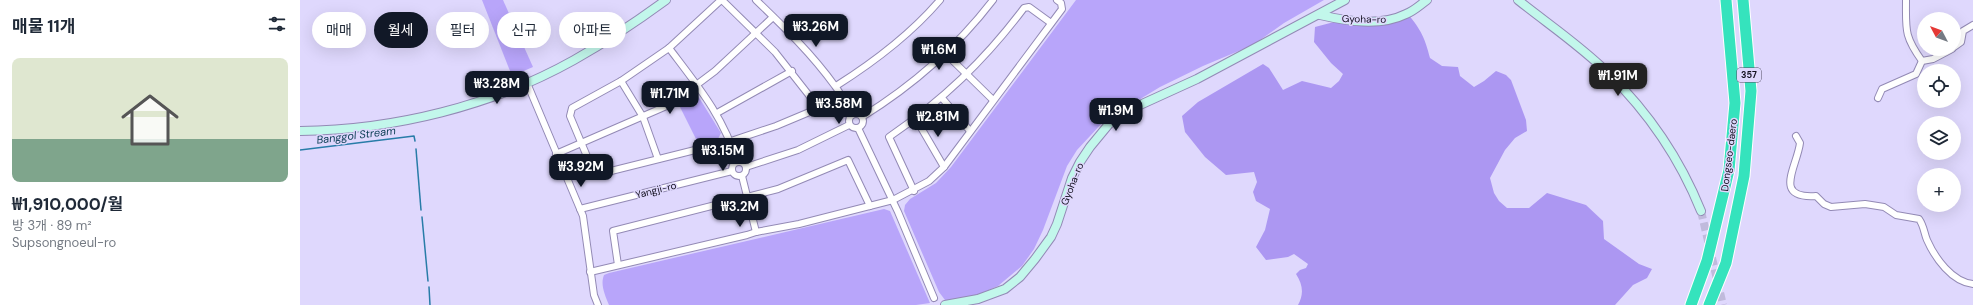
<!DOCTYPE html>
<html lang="ko">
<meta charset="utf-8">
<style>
body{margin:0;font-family:"DM Sans","Noto Sans KR",sans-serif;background:#f6f6f7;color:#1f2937;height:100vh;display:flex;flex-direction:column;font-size:15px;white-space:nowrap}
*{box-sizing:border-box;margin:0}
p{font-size:13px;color:#747a83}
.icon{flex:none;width:22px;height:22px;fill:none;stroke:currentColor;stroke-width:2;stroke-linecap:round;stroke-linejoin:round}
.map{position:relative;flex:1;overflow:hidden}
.panel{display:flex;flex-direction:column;background:#fff;width:300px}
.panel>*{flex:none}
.top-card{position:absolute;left:12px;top:12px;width:380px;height:36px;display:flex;gap:8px}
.needle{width:26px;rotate:311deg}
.buttons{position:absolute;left:1617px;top:12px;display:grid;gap:8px}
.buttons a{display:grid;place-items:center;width:44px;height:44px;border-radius:50%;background:#fff;box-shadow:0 4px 16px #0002;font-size:20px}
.price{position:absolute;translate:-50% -34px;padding:0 9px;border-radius:8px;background:#111827;color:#fff;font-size:13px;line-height:26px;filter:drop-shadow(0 1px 2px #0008)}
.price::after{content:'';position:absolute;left:50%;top:24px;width:12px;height:9px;margin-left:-6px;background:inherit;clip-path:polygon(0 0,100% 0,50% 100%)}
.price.current{background:#222;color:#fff}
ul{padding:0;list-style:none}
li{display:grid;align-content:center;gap:8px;height:212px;padding:0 12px}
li+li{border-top:1px solid #e0e1e3}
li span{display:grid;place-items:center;height:124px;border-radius:8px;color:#555}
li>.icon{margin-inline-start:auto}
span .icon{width:72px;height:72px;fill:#fffc;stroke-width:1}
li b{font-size:17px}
h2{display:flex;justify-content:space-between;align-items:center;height:48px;padding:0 12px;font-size:17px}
.pill{padding:0 14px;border-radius:18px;background:#fff;box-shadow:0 4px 16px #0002;font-size:14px;line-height:36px}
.pill.current{background:#111827;color:#fff}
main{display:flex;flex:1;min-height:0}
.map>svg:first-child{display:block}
.green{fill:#b8a5fa}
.forest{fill:#ac97f2}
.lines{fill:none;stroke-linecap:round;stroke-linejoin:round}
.stream{stroke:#287ca8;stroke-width:1.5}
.secondary-tunnel{stroke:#c0badc;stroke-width:8;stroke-dasharray:8 4;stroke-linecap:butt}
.street-casing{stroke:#938ab5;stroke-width:8}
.secondary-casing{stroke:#938ab5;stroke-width:10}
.highway-casing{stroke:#fff;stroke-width:13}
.street{stroke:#fff;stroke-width:6}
.secondary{stroke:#c2f7eb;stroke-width:8}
.highway{stroke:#35e3bd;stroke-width:11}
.labels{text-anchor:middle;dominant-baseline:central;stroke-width:3;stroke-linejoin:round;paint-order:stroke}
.shield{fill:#dfd8fd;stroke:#504b61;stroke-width:1}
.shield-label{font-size:9px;font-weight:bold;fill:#120f1e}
.street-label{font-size:10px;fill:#120f1e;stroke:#dfd8fd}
.water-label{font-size:11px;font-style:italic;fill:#0f4057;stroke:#dfd8fd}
</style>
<main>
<section class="panel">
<h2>매물 11개<svg class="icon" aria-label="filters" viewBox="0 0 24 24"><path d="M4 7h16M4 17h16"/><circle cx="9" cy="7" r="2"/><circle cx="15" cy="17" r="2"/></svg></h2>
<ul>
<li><span style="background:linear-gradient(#dfe7d0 65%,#7fa58c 0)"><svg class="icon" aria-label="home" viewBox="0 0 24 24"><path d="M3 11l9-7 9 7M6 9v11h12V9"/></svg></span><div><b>₩1,910,000/월</b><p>방 3개 · 89 m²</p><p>Supsongnoeul-ro</p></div></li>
</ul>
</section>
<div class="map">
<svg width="1673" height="305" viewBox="0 0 1673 305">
<rect width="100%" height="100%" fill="#dfd8fd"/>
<g class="green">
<polygon points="182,0 203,0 233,67 212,76"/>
<polygon points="776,0 1024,0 984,23 953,45 903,66 860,87 804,121 777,150 767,166 743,230 734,249 722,266 698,286 677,295 649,301 645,300 639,292 604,211 605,205 610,199 636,183 651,167"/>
<polygon points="392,96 398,96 421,133 418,139 399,145 379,105"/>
<path d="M584,209L590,211L630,303L616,305H309C305,295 300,285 304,275L309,273Z"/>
</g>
<path class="forest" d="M1108,14C1121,30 1125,38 1130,58L1142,66L1158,67L1160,76L1174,87L1184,81L1196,71L1206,75L1211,80L1226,120L1227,131L1215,138L1205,150L1190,178L1194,193L1199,201L1207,208H1229L1247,193L1286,205L1303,221L1304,239L1339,264L1352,269L1347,278L1333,285L1315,305H998C1004,294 1003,285 996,274L1000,270L1006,268L1008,264L994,254L988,257L966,260L956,247L965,230L970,209L956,201L953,192L957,182L954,172L926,175L905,157L885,132L882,116L898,102L963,64L969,68L983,90L1002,81L1031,88L1039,81L1043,74L1031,63L1014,42L1015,27L1034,22L1065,21Z"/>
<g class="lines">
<g class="stream">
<polyline points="116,149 121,210"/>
<polyline points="0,150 114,136 115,141"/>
<polyline points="122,217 128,281"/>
<polyline points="129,287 130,305"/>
</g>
<polyline class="secondary-tunnel" points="1401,211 1423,305"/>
<g class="street-casing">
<g id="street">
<polyline points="421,0 369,48 321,81 272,108 270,116 294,173 299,174 431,141 476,126 519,108 475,52 422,0"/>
<path d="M456,0C484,27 512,54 535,86C542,95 546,105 552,115"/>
<path d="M1606,0C1606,30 1604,36 1622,61"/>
<polyline points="1654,47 1661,42 1663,31 1673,25"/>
<path d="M369,48C397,85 424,117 437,162"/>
<polyline points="645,53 693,100"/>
<polyline points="321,81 343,117 358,159"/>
<polyline points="227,83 283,216 294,295 298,305"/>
<path d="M536,86C574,62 611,34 640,0"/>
<polyline points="642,98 670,131"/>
<polyline points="1578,98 1582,89 1616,74 1622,61 1633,59 1652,49"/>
<polyline points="417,113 492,71"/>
<circle cx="556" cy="121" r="7"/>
<path d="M562,117C612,86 657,47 693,0"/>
<polyline points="616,119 644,167"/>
<polyline points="558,128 598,212 634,298"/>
<path d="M1496,136L1500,143C1497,167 1472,199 1516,196L1524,204L1531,207L1565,204L1584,207L1596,215L1619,219C1624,226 1624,233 1627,240C1635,258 1652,282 1673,284"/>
<polyline points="256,154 371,104 415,71 473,17"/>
<circle cx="439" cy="169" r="7"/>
<polyline points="446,167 498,150 549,125"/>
<polyline points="442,176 456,232"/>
<path d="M614,191L589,137C643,100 684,61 724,8L729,7L751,23"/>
<polyline points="280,209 432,171"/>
<polyline points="318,265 313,231 478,189 548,160 570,206"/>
<polyline points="290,272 447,235 456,232 499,224 593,200 629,181 644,167 762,9 761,3 757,0"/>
</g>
</g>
<g class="secondary-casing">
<g id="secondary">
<path d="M1218,0C1248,24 1281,46 1308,73C1348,112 1380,159 1401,211"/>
<path d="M1020,15C1046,21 1080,27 1106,14C1114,11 1120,5 1127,0"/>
<path d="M0,131C94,130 192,106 274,60C306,42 336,22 366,0"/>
<polyline points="645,305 678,299 705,289 720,277 735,259 751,237 757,224 772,178 780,162 790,147 809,124 829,110 897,79 1045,0"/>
</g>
</g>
<g class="highway-casing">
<g id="highway">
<polyline points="1391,305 1407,261 1429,170 1435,103 1426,0"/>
<polyline points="1409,305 1426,263 1444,176 1451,91 1443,0"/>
</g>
</g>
<use href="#street" class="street"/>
<use href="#secondary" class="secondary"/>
<use href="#highway" class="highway"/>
</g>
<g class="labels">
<rect class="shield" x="1437" y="68" width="24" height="14" rx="3"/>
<g class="shield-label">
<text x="1449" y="75">357</text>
</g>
<g class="street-label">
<text transform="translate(1064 19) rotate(1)">Gyoha-ro</text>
<text transform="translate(1429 155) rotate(-83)">Dongseo-daero</text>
<text transform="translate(772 184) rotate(-68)">Gyoha-ro</text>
<text transform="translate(356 190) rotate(-14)">Yangji-ro</text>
</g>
<g class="water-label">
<text transform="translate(56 135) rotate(-7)">Banggol Stream</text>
</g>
</g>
</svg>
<div class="buttons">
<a><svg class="needle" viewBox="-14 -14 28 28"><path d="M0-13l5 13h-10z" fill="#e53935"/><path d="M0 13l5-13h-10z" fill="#747a83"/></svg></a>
<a><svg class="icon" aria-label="locate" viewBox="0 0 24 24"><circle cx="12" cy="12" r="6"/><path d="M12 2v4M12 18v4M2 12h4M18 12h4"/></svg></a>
<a><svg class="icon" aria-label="layers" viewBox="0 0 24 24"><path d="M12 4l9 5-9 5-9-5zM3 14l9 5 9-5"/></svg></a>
<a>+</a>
</div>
<b class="price" style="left:516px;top:48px">₩3.26M</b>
<b class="price" style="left:639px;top:71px">₩1.6M</b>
<b class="price current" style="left:1318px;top:97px">₩1.91M</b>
<b class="price" style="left:197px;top:105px">₩3.28M</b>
<b class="price" style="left:370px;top:115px">₩1.71M</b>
<b class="price" style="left:539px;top:125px">₩3.58M</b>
<b class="price" style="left:816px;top:132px">₩1.9M</b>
<b class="price" style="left:638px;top:138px">₩2.81M</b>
<b class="price" style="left:423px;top:172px">₩3.15M</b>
<b class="price" style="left:281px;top:188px">₩3.92M</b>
<b class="price" style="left:440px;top:228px">₩3.2M</b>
<div class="top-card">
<a class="pill">매매</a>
<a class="pill current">월세</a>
<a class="pill">필터</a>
<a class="pill">신규</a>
<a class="pill">아파트</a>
</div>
</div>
</main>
